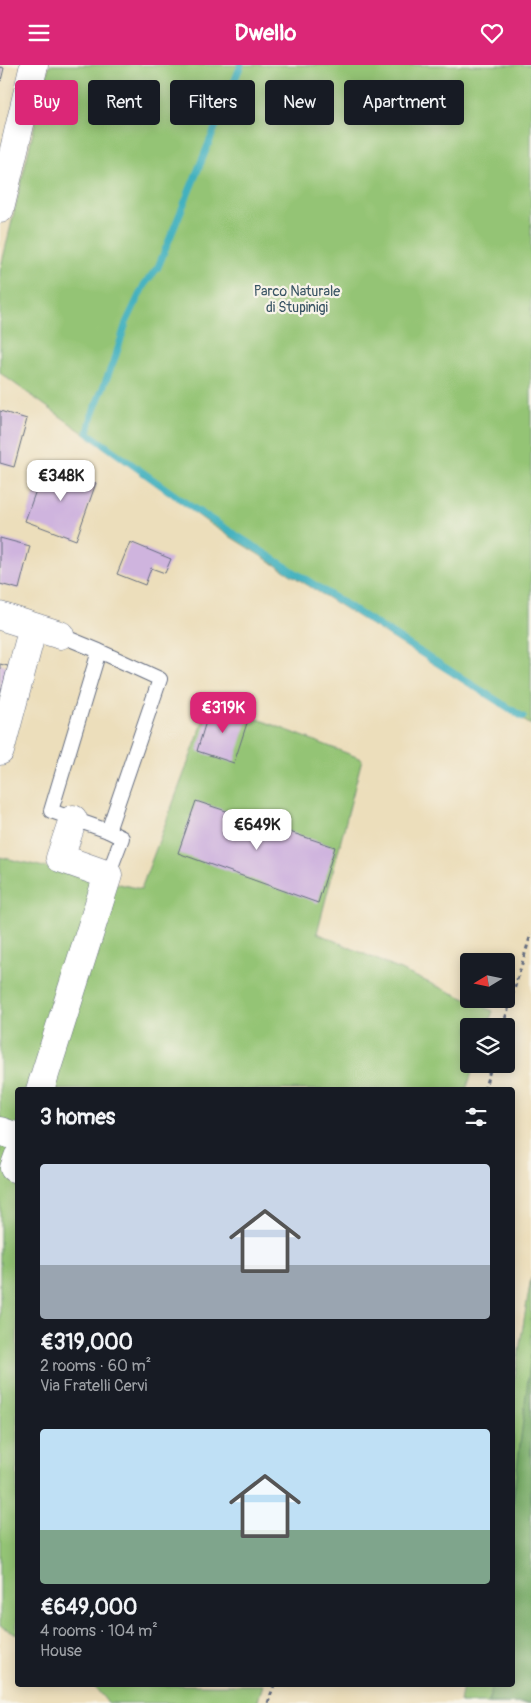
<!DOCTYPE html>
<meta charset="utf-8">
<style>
body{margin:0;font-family:Pangolin,sans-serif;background:#20242c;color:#f1f3f6;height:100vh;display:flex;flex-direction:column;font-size:19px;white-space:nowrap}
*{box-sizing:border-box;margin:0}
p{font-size:16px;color:#9ea1a6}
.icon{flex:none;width:28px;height:28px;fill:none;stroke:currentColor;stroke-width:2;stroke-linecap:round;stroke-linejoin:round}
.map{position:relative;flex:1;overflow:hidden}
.side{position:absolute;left:15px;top:1022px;width:500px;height:600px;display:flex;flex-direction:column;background:#171b24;border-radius:5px;box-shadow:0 2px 12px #0003}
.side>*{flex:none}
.hud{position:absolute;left:15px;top:15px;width:501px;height:45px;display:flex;gap:10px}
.needle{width:32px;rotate:260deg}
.fabs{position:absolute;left:460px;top:888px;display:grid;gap:10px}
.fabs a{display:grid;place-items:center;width:55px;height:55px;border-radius:5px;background:#171b24;box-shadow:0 2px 12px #0003;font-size:25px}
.price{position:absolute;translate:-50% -42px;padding:0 11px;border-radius:10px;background:#fff;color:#222;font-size:16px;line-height:32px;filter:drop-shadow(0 1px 2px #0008)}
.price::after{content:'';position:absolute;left:50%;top:30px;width:15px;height:11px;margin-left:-8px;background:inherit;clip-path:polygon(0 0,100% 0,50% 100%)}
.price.on{background:#db2777;color:#fff}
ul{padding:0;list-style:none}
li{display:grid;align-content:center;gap:10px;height:265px;padding:0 25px}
li span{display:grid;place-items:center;height:155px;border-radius:5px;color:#555}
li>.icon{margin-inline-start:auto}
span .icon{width:90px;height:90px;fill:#fffc;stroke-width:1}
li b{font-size:21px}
h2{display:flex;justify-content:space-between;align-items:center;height:60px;padding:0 25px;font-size:21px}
.chip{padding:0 18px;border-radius:5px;background:#171b24;box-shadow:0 2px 12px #0003;font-size:18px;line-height:45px}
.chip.on{background:#db2777;color:#fff}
header{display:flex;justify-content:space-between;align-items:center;height:65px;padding:0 25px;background:#db2777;color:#fff;font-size:22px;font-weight:800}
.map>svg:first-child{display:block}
.green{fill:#94c474;stroke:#587a69}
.forest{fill:#7a6;stroke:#496c62}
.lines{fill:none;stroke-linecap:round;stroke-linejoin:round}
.stream{stroke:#43b1bf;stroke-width:7}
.building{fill:#cfb4de}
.lane-casing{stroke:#646c7f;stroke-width:16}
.street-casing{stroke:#646c7f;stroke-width:29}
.path{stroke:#646c7f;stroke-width:3;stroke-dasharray:4 4;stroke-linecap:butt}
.lane{stroke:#fff;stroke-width:14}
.street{stroke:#fff;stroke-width:28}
.labels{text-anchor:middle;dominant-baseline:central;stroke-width:4.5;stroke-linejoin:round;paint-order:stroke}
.park-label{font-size:14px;fill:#395464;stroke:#f7f3e8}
</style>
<header><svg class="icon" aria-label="menu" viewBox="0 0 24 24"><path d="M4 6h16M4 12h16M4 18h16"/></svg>Dwello<svg class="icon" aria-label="heart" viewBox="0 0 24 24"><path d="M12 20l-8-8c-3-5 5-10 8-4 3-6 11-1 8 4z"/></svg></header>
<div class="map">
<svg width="531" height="1638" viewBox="0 0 531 1638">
<rect width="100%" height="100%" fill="#f7f3e8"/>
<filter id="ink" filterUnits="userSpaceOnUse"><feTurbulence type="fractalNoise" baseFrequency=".02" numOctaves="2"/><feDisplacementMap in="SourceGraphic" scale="10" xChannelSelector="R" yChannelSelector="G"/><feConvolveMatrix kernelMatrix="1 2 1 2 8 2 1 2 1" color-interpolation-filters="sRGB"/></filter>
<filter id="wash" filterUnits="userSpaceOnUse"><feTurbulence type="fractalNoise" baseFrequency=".0096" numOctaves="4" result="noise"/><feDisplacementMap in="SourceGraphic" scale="20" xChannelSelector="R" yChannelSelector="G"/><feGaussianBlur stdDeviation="1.12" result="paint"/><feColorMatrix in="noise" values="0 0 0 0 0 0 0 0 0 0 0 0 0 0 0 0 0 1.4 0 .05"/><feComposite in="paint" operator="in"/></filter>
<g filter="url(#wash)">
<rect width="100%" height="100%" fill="#ecdebb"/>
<g class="green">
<polygon points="49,0 531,0 531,660 210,459 0,308 0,206"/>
<polygon points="211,636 362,694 317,868 493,946 488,961 469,961 469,999 475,999 466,1025 18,1025 17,1569 0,1561 0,792 141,824"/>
<polygon points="531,1213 531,1638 460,1638 463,1620 512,1620 513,1321"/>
<polygon points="93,1620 263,1620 257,1638 108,1638"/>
</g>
<polygon class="forest" points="531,1290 531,1638 489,1638 491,1620 512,1620 512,1444"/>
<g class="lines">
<polyline class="stream" points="241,0 158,202 144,220 126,258 116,290 92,350 88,368 193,443 523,652"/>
</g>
<g id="blocks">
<g class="building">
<polygon points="0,2 4,3 1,16 0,16"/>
<polygon points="0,346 27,354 14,402 0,398"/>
<polygon points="45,400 96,418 76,475 25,456"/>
<polygon points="0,473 30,481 19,524 0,519"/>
<polygon points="130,477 171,494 165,508 151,503 145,520 117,509"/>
<polygon points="0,599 8,601 1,628 0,628"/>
<polygon points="211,640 249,652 234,698 197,686"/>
<polygon points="196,736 335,782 318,838 178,788"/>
</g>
</g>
</g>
<g filter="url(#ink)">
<use href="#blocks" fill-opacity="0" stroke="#646c7f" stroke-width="1"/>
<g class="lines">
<g class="lane-casing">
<g id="lane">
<polyline points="60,570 99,586 51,746 108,766 160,614 99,586"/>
<polyline points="108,810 122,773 108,766"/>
</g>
</g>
<g class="street-casing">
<g id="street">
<polyline points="0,144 34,0"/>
<polyline points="0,551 60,570"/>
<polyline points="0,686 33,562"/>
<polyline points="40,1025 108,810 60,793 73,754"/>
<polyline points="0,1066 18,1072"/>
<polyline points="18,1092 14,1103 18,1104"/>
</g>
</g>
<g class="path">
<polyline points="503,961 531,869"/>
<polyline points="484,1025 492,999"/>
<polyline points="268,1638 274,1620"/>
</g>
<use href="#lane" class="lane"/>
<use href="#street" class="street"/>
</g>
</g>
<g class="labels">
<g class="park-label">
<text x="297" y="226">Parco Naturale<tspan x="297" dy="16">di Stupinigi</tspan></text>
</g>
</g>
</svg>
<div class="fabs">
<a><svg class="needle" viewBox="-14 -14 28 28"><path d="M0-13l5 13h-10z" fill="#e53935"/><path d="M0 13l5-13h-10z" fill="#9ea1a6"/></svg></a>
<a><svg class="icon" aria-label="layers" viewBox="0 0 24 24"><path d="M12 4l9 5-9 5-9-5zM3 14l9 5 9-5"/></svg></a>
</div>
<b class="price" style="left:61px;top:437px">€348K</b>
<b class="price on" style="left:223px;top:669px">€319K</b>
<b class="price" style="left:257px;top:786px">€649K</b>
<div class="hud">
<a class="chip on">Buy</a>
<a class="chip">Rent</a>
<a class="chip">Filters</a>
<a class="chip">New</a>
<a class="chip">Apartment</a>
</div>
<section class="side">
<h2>3 homes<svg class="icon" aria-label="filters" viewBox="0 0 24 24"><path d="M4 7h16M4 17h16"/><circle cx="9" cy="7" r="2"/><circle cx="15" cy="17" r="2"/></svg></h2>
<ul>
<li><span style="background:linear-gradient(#c9d6e8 65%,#9aa5b1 0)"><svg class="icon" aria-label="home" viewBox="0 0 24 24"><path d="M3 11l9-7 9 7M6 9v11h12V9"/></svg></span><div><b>€319,000</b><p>2 rooms · 60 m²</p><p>Via Fratelli Cervi</p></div></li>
<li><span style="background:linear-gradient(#bfe0f5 65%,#7fa58c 0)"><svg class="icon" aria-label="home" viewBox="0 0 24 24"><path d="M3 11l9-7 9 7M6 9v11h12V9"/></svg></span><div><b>€649,000</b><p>4 rooms · 104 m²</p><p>House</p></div></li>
</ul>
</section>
</div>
